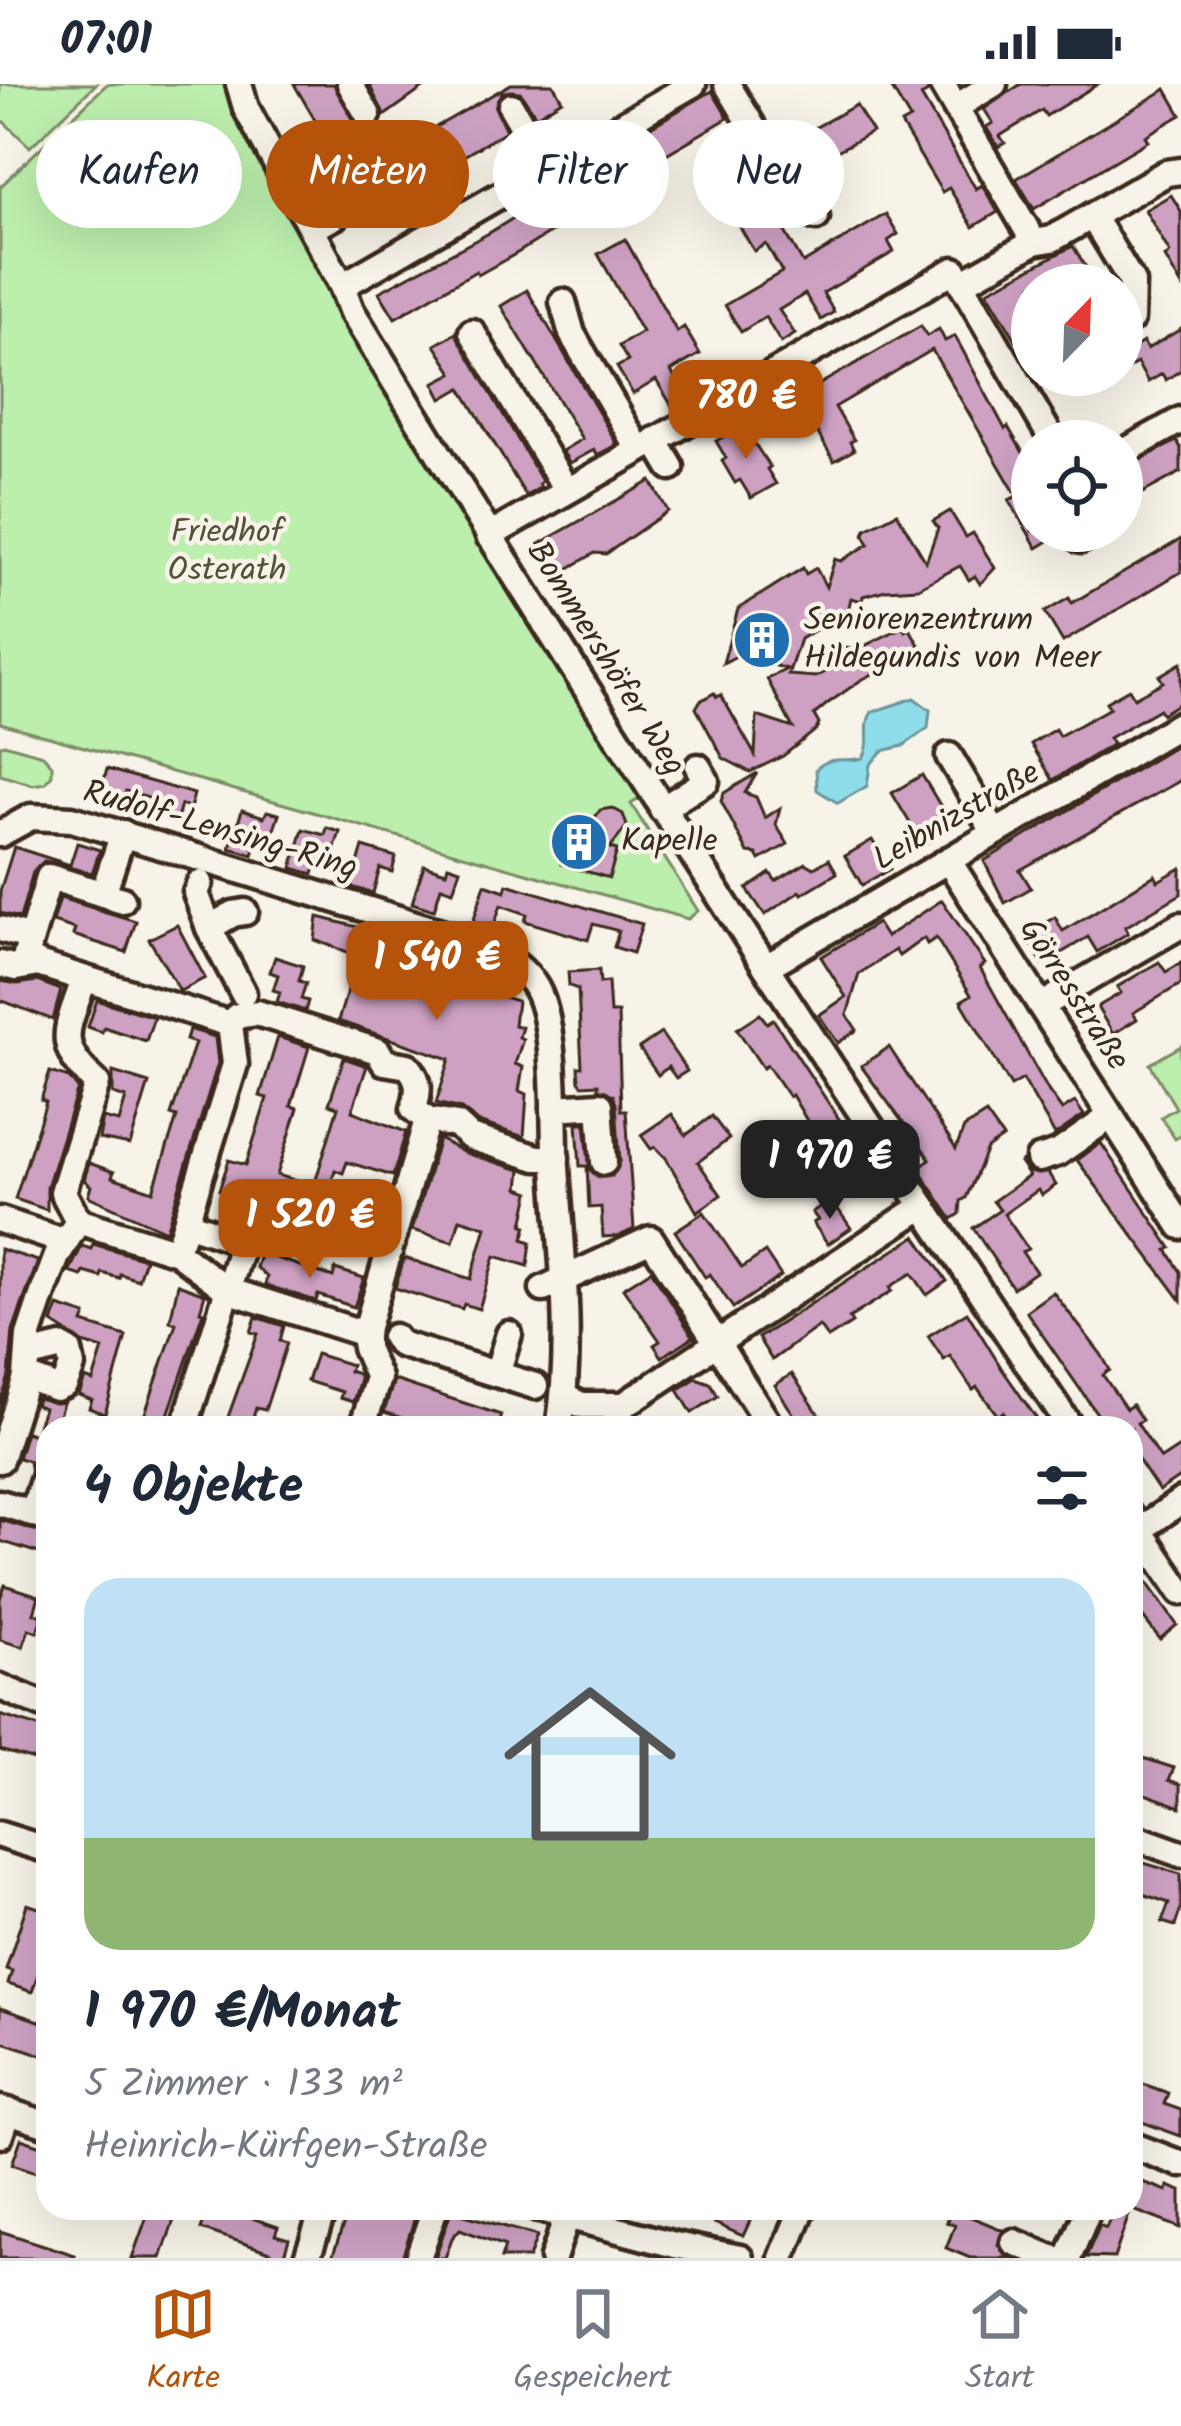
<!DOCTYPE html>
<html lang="de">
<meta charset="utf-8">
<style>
body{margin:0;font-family:Kalam,sans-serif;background:#f6f6f7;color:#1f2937;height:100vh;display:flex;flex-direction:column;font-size:45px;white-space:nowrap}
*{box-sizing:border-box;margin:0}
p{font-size:39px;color:#747a83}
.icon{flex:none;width:66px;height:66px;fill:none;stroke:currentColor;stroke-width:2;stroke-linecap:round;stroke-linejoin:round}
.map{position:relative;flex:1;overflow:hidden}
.sheet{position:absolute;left:36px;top:1332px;width:1107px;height:804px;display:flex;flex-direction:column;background:#fff;border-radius:36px;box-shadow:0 12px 48px #0002}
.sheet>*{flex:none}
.top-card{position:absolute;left:36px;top:36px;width:1110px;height:108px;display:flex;gap:24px}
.needle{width:78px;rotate:23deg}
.tools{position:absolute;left:1011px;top:180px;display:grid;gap:24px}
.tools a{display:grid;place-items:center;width:132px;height:132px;border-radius:50%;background:#fff;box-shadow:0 12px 48px #0002;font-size:60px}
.price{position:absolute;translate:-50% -102px;padding:0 27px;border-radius:24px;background:#b45309;color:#fff;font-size:39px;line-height:78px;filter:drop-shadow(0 3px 6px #0008)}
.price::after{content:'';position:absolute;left:50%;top:72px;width:36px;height:27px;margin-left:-18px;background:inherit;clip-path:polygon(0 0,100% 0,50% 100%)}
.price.selected{background:#222;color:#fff}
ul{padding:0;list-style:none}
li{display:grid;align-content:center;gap:24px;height:636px;padding:0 48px}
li+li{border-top:3px solid #e0e1e3}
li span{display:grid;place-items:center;height:372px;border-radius:36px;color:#555}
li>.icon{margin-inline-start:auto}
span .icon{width:216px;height:216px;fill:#fffc;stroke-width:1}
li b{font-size:51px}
h2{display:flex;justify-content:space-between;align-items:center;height:144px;padding:0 48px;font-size:51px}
.pill{padding:0 42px;border-radius:54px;background:#fff;box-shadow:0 12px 48px #0002;font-size:42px;line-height:108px}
.pill.selected{background:#b45309;color:#fff}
.status{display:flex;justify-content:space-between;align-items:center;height:84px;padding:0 60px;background:#fff;direction:ltr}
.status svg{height:33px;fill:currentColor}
.menu{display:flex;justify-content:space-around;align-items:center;height:168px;border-top:3px solid #e0e1e3;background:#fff;font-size:33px;color:#747a83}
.menu a{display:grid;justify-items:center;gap:6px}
.menu .selected{color:#b45309}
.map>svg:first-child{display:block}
.green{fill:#bceead;stroke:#7c8c66;stroke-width:3}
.water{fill:#8eddeb;stroke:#6d9599;stroke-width:3}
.building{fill:#cea1c3;stroke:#3b2a1e;stroke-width:3}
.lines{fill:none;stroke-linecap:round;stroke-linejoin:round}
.minor-casing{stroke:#3b2a1e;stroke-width:33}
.minor{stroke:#f7f3e8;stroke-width:24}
.labels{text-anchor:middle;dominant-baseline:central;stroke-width:9;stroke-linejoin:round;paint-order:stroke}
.park-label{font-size:33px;fill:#55513b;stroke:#f7f3e8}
.poi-label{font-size:33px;fill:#3b2a1e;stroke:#f7f3e8;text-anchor:start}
.street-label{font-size:33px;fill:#3b2a1e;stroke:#f7f3e8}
</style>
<div class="status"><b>07:01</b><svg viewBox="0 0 49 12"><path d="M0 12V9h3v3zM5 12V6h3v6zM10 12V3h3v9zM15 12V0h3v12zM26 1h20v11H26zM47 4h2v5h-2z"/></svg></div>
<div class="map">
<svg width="1181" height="2174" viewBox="0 0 1181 2174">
<rect width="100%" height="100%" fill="#f7f3e8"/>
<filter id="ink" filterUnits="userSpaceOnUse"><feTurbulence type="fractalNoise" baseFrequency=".00833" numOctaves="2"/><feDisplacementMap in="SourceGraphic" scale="24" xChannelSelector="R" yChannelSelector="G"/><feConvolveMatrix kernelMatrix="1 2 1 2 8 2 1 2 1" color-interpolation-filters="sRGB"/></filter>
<g filter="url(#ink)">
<g class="green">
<polygon points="0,0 96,0 30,63 0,34"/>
<polygon points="107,0 230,0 644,712 631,720 698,827 688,835 0,639 0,103"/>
<polygon points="4,660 43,671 52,681 52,691 45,699 33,701 0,691 0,662"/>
<polygon points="1181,962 1181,1051 1175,1055 1161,1033 1176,1024 1150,980"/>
</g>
<path class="water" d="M914,614L930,626L928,644L903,662L882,667L870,681L867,702L838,719L817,706L816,685C832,670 846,679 863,674C873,658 862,642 872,628Z"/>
<g class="building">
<polygon points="294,0 334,0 359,45 330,62"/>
<polygon points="369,0 429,0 384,32"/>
<polygon points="511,0 553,0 562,16 536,32 520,8 502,8 495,23 506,47 442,85 427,62 409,62 402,77 414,101 389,116 368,82"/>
<polygon points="889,0 926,0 928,8 921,12 976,105 982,101 998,128 973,143 949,104 942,108 901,40 910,35"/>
<polygon points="1021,0 1098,0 1046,32 1042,26 1000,52 1005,59 998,63 986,43 993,39 984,25"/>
<polygon points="1166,5 1181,31 1145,52 1148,57 1034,125 1016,95"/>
<polygon points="712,7 728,34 663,72 647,45"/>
<polygon points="856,21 872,48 804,85 789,58"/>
<polygon points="609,76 625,102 519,168 478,191 476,187 395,234 379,208 489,149"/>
<polygon points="749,85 803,179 886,130 898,150 888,157 894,168 823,209 834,228 821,236 805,210 779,226 795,250 781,259 765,233 741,248 725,221 782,188 766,160 754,167 721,111 732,105 728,97"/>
<polygon points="1171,111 1181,127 1181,201 1165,173 1170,169 1145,126"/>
<polygon points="625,155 677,248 684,243 700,270 671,287 686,314 672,322 656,296 633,310 617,283 628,277 619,262 642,248 598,170"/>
<polygon points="1073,162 1090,190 1071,201 1032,201 1032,260 1022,266 987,207"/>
<polygon points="527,206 614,355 616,361 597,371 594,366 570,379 562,367 582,355 501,222"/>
<polygon points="921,242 927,252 939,245 945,257 955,252 1005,345 1008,343 1032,384 1032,447 1065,447 1037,464 1009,416 1017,412 932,266 835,323 854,356 850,358 854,366 834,377 806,329 817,322 810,310 813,304"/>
<polygon points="1181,245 1181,286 1166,296 1162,290 1148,298 1137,279 1122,288 1122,271 1143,258 1147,265"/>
<polygon points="456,249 542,397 539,400 541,403 526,412 461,304 442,315 434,299 453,289 435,261"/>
<polygon points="743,342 770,383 767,385 776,400 751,414 740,396 735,399 722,377 726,374 716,357"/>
<polygon points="1177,357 1181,364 1181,388 1122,420 1122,385"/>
<polygon points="651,397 668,427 606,470 595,469 557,491 539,460"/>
<polygon points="950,427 966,453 973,449 995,484 980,500 975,492 969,496 960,482 918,504 886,506 863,512 862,517 851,514 848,527 800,555 788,591 816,593 831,585 834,570 846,564 856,566 903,543 905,547 910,545 919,561 917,568 861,596 827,620 814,631 819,640 816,646 783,672 750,688 723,674 696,624 700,617 714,609 717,613 721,611 755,671 757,632 793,644 767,595 787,585 738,571 723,579 738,525 803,484 806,490 816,484 826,503 835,475 841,477 869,460 864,451 866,445 897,429 926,478 938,444 933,437"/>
<polygon points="1181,455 1181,488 1063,558 1045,528 1069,514 1072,519"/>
<polygon points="1181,579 1181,618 1162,630 1159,625 1109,654 1113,660 1053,696 1031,660 1055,645 1059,652 1110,624 1106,618 1129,605 1134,614 1163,598 1159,592"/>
<polygon points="1181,659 1181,696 1020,786 1031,804 1005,819 984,777"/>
<polygon points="107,685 194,710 190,724 181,721 177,735 155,728 158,717 126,707 121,722 99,715"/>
<polygon points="757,689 745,709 756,713 765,734 780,724 776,741 788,760 760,776 757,770 748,769 721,717 724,709"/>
<polygon points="922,691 953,743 923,761 892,709"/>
<polygon points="612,724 623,730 627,742 610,764 617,766 609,794 561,780 569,752 594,759 594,735 600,726"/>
<polygon points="242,726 264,733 267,727 279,730 272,752 260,748 253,771 230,764"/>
<polygon points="327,744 340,748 333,770 321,766 313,790 292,784 303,745 325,751"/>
<polygon points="872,756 890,785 862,801 845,772"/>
<polygon points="77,759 100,766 92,789 44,777 33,788 20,834 0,829 0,807 14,763 70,781"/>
<polygon points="363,763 396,773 392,788 380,784 373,809 351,803"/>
<polygon points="829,775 837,789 802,810 800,807 765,831 747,805 770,789 776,797 806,779 814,784"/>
<polygon points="424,781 446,788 448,781 460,785 453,807 441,803 434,826 412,819"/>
<polygon points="1181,784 1181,810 1125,843 1128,849 1097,868 1088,853 1043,880 1025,851 1055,833 1063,847 1155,791 1158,797"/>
<polygon points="485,800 505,807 507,800 642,840 633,869 614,863 619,847 593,840 588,856 525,837 527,830 501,821 493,844 473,838"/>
<polygon points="60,814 136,837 126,868 73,851 75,845 53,838"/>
<polygon points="942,816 985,880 980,884 1049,1008 1062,1026 1075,1018 1084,1031 1055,1051 1023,995 1011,1002 961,917 971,911 936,854 927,860 924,854 899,872 895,866 859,890 847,931 857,946 838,959 819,931 846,913 821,873 877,839 886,853"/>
<polygon points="318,833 366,845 364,853 467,885 465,889 475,892 472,903 517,917 514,941 522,943 519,953 523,955 515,980 523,983 519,1007 527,1010 524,1053 478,1038 461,1025 436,1019 450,975 338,937 358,872 315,856"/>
<polygon points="177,841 205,894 180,907 149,855"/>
<polygon points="275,873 303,882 299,897 306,899 301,915 308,917 305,927 277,918 280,908 273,906 278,891 270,888"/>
<polygon points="1159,878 1166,888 1181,879 1181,900 1133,929 1137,935 1113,950 1097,923 1121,909 1117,903"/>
<polygon points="599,886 600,899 608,898 610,929 618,929 621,1026 626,1026 634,1145 619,1152 603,1153 601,1123 589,1124 587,1082 580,1082 577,1039 585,1039 590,1086 598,1093 612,1092 620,1078 616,1020 613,1011 598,1005 598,1000 582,1001 579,997 578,983 582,983 578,905 569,902 568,888"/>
<polygon points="0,897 18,900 37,897 61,906 53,936 0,916"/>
<polygon points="97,916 154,933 146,957 104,943 102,948 88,943"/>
<polygon points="760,930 767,939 773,935 868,1079 864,1082 872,1092 847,1109 830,1085 842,1077 827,1054 820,1059 792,1011 789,1013 767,981 763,984 737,945"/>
<polygon points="189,945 215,953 218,979 166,1147 88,1112 91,1102 84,1096 89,1079 114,1088 112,1093 153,1107 177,1033 171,1031 195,959 186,956"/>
<polygon points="661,949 687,987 676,994 668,983 658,991 639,964"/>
<polygon points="278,953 309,963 291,1022 298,1024 277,1091 314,1102 338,1023 329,1020 344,974 367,982 352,1027 406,1048 393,1092 347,1078 343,1089 335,1086 326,1116 381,1134 372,1165 316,1147 319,1137 219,1106 229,1076 246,1081 267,1014 260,1012"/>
<polygon points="889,963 956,1065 964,1044 986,1030 1003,1054 987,1065 966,1114 961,1117 960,1130 952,1135 918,1084 930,1075 861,982"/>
<polygon points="50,988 69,994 78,1004 47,1103 47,1126 15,1115 46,1018 41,1016"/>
<polygon points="113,988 149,999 130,1061 99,1055 103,1034 119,1038 126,1014 113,1010"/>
<polygon points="672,1030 686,1051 712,1032 729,1055 698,1078 721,1111 697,1128 666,1074 655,1063 651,1065 641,1051"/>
<polygon points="439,1055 465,1069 521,1086 519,1104 530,1108 523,1141 527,1142 523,1155 531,1158 528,1182 495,1172 479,1225 464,1220 462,1225 395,1204 404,1174 471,1195 486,1143 460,1135 453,1158 412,1146"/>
<polygon points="1101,1059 1171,1164 1167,1166 1181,1188 1181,1216 1077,1076"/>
<polygon points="1023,1077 1029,1088 1048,1089 1056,1101 1042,1111 1038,1106 1004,1130 1028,1165 1022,1168 1036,1188 1013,1204 973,1144 1000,1126 993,1117 1029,1092 1020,1079"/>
<polygon points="831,1115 851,1144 828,1160 813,1139 818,1136 812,1128"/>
<polygon points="704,1128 742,1184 765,1168 781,1192 733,1224 710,1190 705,1193 675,1147"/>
<polygon points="916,1152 947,1197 927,1211 912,1189 890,1203 892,1207 849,1234 852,1239 828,1254 819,1242 772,1276 758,1254"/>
<polygon points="93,1160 145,1175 138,1196 120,1190 119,1194 102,1189 101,1193 84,1188 82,1192 69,1188 82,1162 91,1165"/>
<polygon points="0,1165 38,1177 13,1246 9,1292 0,1321"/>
<polygon points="261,1169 333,1193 335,1185 364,1194 354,1223 318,1211 316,1217 265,1201 267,1193 256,1183"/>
<polygon points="651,1186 693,1253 662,1273 654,1261 660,1257 623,1204"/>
<polygon points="178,1200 205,1210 200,1227 203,1228 167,1334 168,1344 140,1344 176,1239 170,1237"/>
<polygon points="1053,1208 1101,1270 1110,1286 1103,1291 1126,1325 1132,1321 1142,1336 1137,1339 1161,1375 1181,1362 1181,1392 1159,1407 1131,1365 1131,1344 1107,1344 1026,1227"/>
<polygon points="58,1222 86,1231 83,1239 126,1252 105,1330 89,1324 92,1316 79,1311 85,1294 93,1297 103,1265 83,1259 52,1239"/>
<polygon points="967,1228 1002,1285 1043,1344 1014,1344 1003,1328 998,1332 977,1303 973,1306 950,1272 944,1276 928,1252"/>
<polygon points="256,1233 284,1242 280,1257 287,1259 265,1326 256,1324 250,1344 224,1344 258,1250 251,1248"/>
<polygon points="316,1270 351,1281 349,1287 358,1290 360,1295 353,1318 340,1314 342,1308 307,1297"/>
<polygon points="792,1290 828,1344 803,1344 782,1313 775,1301"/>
<polygon points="696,1294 710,1299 718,1312 692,1329 678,1306"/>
<polygon points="394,1296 501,1331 497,1344 432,1344 384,1328"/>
<polygon points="37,1314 63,1319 57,1338 48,1335 48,1366 36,1371 30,1384 29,1377 18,1374 26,1348 35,1351 44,1324 35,1321"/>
<polygon points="0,1436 48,1450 48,1472 0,1457"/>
<polygon points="1131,1476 1177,1541 1160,1555 1131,1518"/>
<polygon points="5,1501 39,1512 34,1529 42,1532 37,1548 29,1545 23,1563 0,1556 0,1515"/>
<polygon points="0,1631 48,1646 48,1680 0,1666"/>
<polygon points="1131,1670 1174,1684 1169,1696 1181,1700 1181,1723 1131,1705"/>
<polygon points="1137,1777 1181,1790 1181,1824 1175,1842 1162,1838 1169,1819 1131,1806"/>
<polygon points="27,1820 48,1827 48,1860 32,1908 8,1900 12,1887 6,1885"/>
<polygon points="0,1924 48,1940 48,1973 0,1957"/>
<polygon points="1135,1997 1168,2009 1164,2020 1181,2026 1181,2052 1131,2034 1131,1999"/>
<polygon points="21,2055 48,2064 48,2092 12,2080"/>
<polygon points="1131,2094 1167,2107 1168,2102 1181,2107 1181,2144 1131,2125 1114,2174 1086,2173 1100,2141 1106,2144 1114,2124 1131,2124"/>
<polygon points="150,2124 178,2124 161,2174 132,2174"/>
<polygon points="208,2124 223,2124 278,2143 275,2151 289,2155 283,2174 268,2174 270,2168 201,2145"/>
<polygon points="349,2124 418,2124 402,2174 332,2174"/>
<polygon points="717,2124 756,2124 743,2152 710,2137"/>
<polygon points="952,2125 1003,2146 998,2161 1009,2174 970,2174 946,2164 955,2141 946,2138"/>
<polygon points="451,2127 537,2152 529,2174 501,2174 505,2162 460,2145 452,2154 445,2174 435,2174"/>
<polygon points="0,2147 75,2171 74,2174 0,2174"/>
</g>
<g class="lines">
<g class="minor-casing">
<g id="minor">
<path d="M239,0L246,24L342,202L351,226C581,605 824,975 1071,1344"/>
<polyline points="350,0 368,31"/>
<polyline points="727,0 802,125 816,133"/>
<polyline points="942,0 1034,158"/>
<polyline points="511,22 546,83"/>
<polyline points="956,23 994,0"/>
<polyline points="418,76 453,137"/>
<polyline points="719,83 762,58"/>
<polyline points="1092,132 1132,198 1131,235"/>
<polyline points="312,145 337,131"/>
<polyline points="962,199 1034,158 1052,155 1166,89 1181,87"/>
<polyline points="342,202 693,0"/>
<polyline points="563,218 572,250 639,366"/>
<polyline points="472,248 567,407"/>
<polyline points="655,356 671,383"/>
<polyline points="1122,369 1181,336"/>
<polyline points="489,452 954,186 1053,357"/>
<polyline points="1081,456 1098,447"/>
<polyline points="949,672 995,749"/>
<polyline points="662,725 706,697 698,683"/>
<path d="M0,750L31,733L72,735L477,859C501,869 528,885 539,910C555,946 554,1025 555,1066C560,1158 574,1253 559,1344"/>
<polyline points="948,776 1181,1142"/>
<polyline points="200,799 196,809 209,844"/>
<polyline points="103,810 123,749"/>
<polyline points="0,845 21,851"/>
<path d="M0,880L16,884L38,880L230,940L237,932L257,929L378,967L384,978L408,982C421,997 419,1007 414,1025L427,1036L457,1041L470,1053L537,1074H556"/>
<polyline points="38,880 26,871 49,793 122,816"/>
<polyline points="766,883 1181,640"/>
<polyline points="243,909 209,844 233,830 245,828"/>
<polyline points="1041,922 1181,841"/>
<polyline points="554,1024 600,1021 604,1078"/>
<polyline points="1039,1075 1058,1069 1111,1032"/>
<polyline points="0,1136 54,1154"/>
<polyline points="78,1137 177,1168 227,1206 365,1250"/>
<path d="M78,1137L63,1108L97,999C52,959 68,946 84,895"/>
<polyline points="181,1154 235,980 230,940"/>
<polyline points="543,1205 651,1155 771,1344"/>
<polyline points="394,1253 400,1260 535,1302"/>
<polyline points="497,1290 509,1250"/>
<polyline points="26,1293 56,1304 65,1300 72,1282 69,1267 62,1263 29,1271"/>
<polyline points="564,1313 582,1321 624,1321 923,1122"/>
<polyline points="184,1344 243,1158 186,1139"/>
<polyline points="362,1344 378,1294 365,1264 365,1250 427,1036"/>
<polyline points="0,1376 26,1293 29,1251 43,1209 57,1172 78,1137"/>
<polyline points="0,1419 48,1434"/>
<polyline points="32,1430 48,1382"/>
<polyline points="1131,1433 1181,1508"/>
<polyline points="1131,1452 1181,1417"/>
<polyline points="0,1603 48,1623"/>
<polyline points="0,1751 48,1766"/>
<polyline points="1131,1752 1181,1770"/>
<polyline points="0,2025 48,2041"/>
<polyline points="0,2051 8,2027"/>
<polyline points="1131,2061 1181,2080"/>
<polyline points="536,2124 675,2161 740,2174"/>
<polyline points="1014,2158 1052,2174"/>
<polyline points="307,2174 321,2133"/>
<polyline points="418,2174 435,2124"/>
<polyline points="553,2174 567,2132"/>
<polyline points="782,2174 803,2124"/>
<polyline points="1068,2174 1089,2124"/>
</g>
</g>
<use href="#minor" class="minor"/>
</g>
</g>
<defs>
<g id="building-disc" transform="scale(3)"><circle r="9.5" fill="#1f6fb2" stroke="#f7f3e8"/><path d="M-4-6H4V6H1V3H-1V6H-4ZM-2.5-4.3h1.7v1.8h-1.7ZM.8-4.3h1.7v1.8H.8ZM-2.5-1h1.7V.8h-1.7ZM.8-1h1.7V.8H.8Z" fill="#fff"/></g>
</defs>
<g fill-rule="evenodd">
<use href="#building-disc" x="762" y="556"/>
<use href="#building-disc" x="579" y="758"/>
</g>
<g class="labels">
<g class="park-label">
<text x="227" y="449">Friedhof<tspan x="227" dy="38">Osterath</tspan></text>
</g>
<g class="poi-label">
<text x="804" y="537">Seniorenzentrum<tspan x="804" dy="38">Hildegundis von Meer</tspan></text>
<text x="621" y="758">Kapelle</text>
</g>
<g class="street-label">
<text transform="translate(605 575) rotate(58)">Bommershöfer Weg</text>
<text transform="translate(957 733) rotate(-30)">Leibnizstraße</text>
<text transform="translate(220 747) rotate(16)">Rudolf-Lensing-Ring</text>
<text transform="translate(1073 911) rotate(57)">Görresstraße</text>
</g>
</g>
</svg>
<div class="tools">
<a><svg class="needle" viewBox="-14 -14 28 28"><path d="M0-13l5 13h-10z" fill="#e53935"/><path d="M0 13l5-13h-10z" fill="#747a83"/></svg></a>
<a><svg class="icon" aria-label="locate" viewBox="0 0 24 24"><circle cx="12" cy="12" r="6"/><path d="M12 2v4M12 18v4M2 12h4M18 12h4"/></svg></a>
</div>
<b class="price" style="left:746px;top:378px">780 €</b>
<b class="price" style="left:437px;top:939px">1 540 €</b>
<b class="price selected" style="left:830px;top:1138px">1 970 €</b>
<b class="price" style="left:310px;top:1197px">1 520 €</b>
<div class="top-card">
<a class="pill">Kaufen</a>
<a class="pill selected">Mieten</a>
<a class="pill">Filter</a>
<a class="pill">Neu</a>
</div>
<section class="sheet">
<h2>4 Objekte<svg class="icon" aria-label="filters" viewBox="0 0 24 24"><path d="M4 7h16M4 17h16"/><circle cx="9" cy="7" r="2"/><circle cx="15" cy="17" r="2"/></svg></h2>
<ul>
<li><span style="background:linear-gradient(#bfe0f5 70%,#8fb573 0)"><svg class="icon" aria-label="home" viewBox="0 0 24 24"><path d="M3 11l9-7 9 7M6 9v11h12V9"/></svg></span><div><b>1 970 €/Monat</b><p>5 Zimmer · 133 m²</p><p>Heinrich-Kürfgen-Straße</p></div></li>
</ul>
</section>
</div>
<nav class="menu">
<a class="selected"><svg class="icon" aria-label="map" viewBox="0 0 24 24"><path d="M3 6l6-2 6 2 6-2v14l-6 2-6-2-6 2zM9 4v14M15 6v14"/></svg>Karte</a>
<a><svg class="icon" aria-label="saved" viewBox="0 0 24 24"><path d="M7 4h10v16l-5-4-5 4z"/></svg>Gespeichert</a>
<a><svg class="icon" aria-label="home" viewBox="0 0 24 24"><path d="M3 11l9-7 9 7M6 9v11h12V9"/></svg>Start</a>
</nav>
